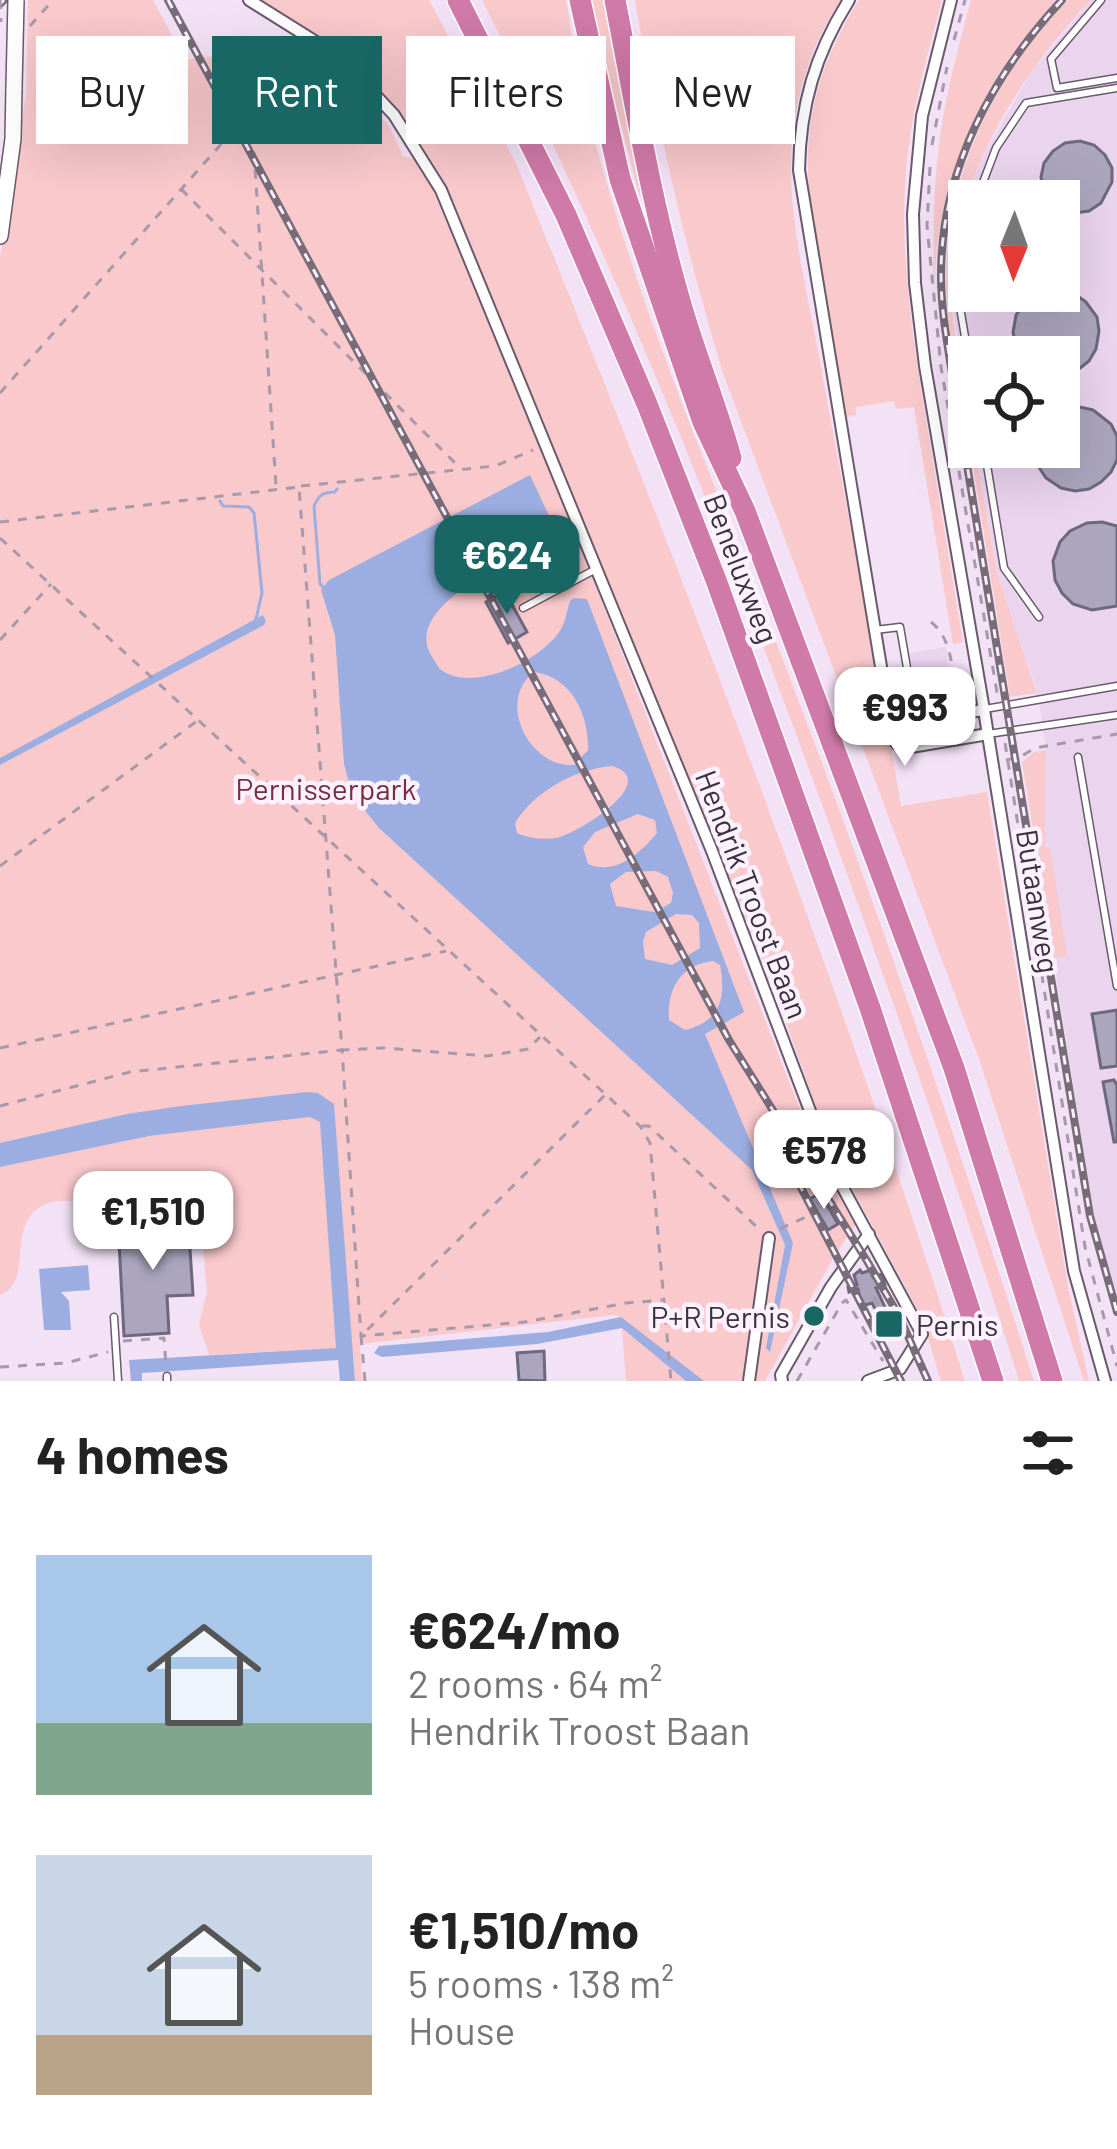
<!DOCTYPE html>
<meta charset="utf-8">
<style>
body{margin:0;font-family:Barlow,sans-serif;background:#f6f6f6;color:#222;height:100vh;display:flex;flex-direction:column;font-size:45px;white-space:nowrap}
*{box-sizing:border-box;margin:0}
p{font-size:39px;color:#767676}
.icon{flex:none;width:66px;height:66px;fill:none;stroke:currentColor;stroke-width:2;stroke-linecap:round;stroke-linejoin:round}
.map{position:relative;height:1381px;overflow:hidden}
.side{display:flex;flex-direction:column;background:#fff;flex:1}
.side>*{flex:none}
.hud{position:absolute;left:36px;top:36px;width:1047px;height:108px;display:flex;gap:24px}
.needle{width:78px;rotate:181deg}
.fabs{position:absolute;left:948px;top:180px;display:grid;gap:24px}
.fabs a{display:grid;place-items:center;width:132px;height:132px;border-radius:0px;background:#fff;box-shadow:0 12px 48px #0002;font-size:60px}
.price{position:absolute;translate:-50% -102px;padding:0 27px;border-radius:24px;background:#fff;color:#222;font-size:39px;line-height:78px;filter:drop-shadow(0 3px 6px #0008)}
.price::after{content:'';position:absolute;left:50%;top:72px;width:36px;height:27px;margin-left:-18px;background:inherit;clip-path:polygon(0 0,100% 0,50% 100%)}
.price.selected{background:#196764;color:#fff}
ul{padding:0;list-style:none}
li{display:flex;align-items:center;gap:36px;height:300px;padding:0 36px}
li span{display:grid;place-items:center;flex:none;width:336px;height:240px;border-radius:0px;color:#555}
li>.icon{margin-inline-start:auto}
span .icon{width:144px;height:144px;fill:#fffc;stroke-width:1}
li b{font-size:51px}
h2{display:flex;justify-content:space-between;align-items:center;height:144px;padding:0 36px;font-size:51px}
.tag{padding:0 42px;border-radius:0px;background:#fff;box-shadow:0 12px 48px #0002;font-size:42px;line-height:108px}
.tag.selected{background:#196764;color:#fff}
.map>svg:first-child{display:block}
.built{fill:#ead4ee;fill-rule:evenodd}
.green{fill:#f9c9cc}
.water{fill:#9caee1;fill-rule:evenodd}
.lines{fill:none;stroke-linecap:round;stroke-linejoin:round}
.stream{stroke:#9caee1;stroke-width:3}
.building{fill:#aba6be;stroke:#6c687e;stroke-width:3}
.lane-casing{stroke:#695a6c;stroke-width:9}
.street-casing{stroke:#695a6c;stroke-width:14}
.secondary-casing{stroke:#695a6c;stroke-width:18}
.highway-casing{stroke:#fff;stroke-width:24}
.path{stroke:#a799a9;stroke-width:3;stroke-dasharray:9 9;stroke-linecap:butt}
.lane{stroke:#fff;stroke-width:6}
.street{stroke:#fff;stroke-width:10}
.secondary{stroke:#fff;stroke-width:15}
.highway{stroke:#d07aa9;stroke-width:21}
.rail-casing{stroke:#776c78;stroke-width:8}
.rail{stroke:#fcf1fe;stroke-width:3;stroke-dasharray:9;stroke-linecap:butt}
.secondary-bridge-casing{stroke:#695a6c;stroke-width:18;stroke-linecap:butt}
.path-bridge{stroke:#a799a9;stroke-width:3;stroke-dasharray:9 9;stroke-linecap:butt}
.secondary-bridge{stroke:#fff;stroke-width:15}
.poi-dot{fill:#196764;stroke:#fcf1fe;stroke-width:4.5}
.labels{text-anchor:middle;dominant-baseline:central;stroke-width:9;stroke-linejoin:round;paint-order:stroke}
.street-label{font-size:30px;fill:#39323a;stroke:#fcf1fe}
.park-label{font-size:30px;fill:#792c39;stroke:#fcf1fe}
.poi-label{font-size:30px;fill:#39323a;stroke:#fcf1fe;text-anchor:end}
</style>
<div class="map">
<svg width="1117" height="1381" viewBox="0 0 1117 1381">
<rect width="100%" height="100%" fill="#f3e1f6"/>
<g class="built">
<path d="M1091,0H1117V1300L1096,1231L1037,854L1045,849L1046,752L1043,725L1035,684L996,569L975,447H1059V357H969V409L951,298L956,233L972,181L987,148L1033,70ZM969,201H1059V291H969Z"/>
<polygon points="946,647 955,706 930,710 919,705 910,653"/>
</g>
<g class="green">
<path d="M28,0H153L185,60L299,44L335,66L389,126L403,156L417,160L432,188L547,461L820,1161L855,1225L832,1260L765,1381H626L621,1317L614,1315L360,1344L362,1381H355L353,1355L336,1348L209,1355L199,1325L207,1291L200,1214L102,1220L76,1201C66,1201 55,1200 46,1204C3,1222 36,1281 0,1295V1167L99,1145L0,1160V258L26,94Z"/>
<path d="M260,0H429L515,161C678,562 835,967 965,1381H941L922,1318L831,1149L768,972L451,198C399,98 358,55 260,0Z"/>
<path d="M482,0H566C598,217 695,433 774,637C869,882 954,1131 1034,1381H1019C961,1192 895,1007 828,821C727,543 617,264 482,0Z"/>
<polygon points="592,0 606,0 643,193 639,194 605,63"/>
<path d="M635,0H841C808,48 792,106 791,164C790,230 811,307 822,373C848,517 877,661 901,806L987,792L1068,1287L1089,1381H1084L979,1059L723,373C686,251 657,126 635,0Z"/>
<path d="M859,0H942C927,56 911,112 906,170C899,257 913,340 927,425C939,498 951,570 963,642L953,644L914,407L896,409L894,401L856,407V415L847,417L811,209C801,129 816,68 859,0Z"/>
<path d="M971,0H1056C980,86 937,174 934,290C933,239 933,188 940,138C946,91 959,46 971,0Z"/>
<path d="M1068,0H1091C1020,73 947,190 951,294C953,344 969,391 969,441C962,395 950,349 947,303C939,189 990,80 1068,0Z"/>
<polygon points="970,447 975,447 996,569 1037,693 1010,697"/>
<polygon points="1046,750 1045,848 1050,847 1067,955 1054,958 1022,762 1034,752"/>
</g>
<g class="water">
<path d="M530,475L572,565C566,567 561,570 555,571C545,572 537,566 528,565C517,564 501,569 492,573C465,584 412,619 430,653C431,655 439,668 440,669C472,695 546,659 562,627C566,620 567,609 570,601L574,598L587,599L744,1012L705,1034L793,1243L770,1352L766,1348L785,1245L752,1170L379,828L352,794L344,764L335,635L321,590L329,580ZM534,672C572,677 589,715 588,750L574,765C529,768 496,701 534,672ZM612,766C663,781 577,834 556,838C544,840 527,838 517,833L515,823C535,791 575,769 612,766ZM638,814L655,820L657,833C640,853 616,876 588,864L583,847L595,832ZM656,871L668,877L673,893L671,903L654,912L616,906L610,884L626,872ZM676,914L692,915L699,923L700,948L672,965L645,959L643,942L646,932ZM713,961L720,965C726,998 721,1021 685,1030L669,1020C667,989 680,965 713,961Z"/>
<polygon points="263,615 266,621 264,625 0,765 0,758"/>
<polygon points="307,1092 318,1093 334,1104 355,1381 340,1381 338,1360 142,1373 142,1381 131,1381 129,1360 336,1348 320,1122 310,1117 149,1136 0,1167 0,1143 127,1114 181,1106"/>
<polygon points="88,1265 90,1290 61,1292 69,1301 71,1330 44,1330 39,1269"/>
<polygon points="621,1317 704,1381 686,1381 622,1328 537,1344 382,1357 374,1353 379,1346 548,1332"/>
</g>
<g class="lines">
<g class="stream">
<polyline points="220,501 223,506 249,507 254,513 262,593 256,619"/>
<path d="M323,587L320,584L314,506C319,495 323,492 335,492L337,489"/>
</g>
</g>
<g class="building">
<polygon points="1080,141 1094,145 1105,155 1112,168 1112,182 1101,203 1089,211 1075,213 1059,208 1059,201 1051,201 1044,191 1041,177 1044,163 1053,151 1065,143"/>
<polygon points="1059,290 1075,294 1086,302 1097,317 1099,331 1096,349 1089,361 1075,372 1059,376 1059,357 1020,357 1013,333 1016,315 1027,300 1044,291"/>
<polygon points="1075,406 1093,410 1111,424 1117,436 1117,460 1111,472 1101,482 1089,489 1075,491 1061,488 1046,478 1038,466 1034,448 1059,447 1059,410"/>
<polygon points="1102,522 1117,526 1117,606 1092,610 1073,604 1062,593 1055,580 1053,561 1060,542 1070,531 1087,523"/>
<polygon points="505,592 527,632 508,643 486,602"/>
<polygon points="1117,1010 1117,1066 1101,1068 1092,1014"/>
<polygon points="1114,1080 1117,1085 1117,1142 1114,1142 1103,1082"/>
<polygon points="820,1193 838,1224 828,1230 810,1199"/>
<polygon points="188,1219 193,1295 167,1296 169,1333 124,1336 118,1223"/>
<polygon points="860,1270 862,1273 871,1270 873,1277 882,1274 885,1285 876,1288 891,1320 883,1324 872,1303 862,1306 858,1289 849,1292 848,1287 857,1285 854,1275"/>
<polygon points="544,1351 545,1381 519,1380 517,1353"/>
</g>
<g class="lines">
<g class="lane-casing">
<g id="lane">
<polyline points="1101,0 1051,59 1057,88 1117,78"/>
<polyline points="976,201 996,148 1026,103 1117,88"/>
<polyline points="969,223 960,252 956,284 969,360"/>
<polyline points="984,447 1004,568 1039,617"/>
<polyline points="523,608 596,569"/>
<polyline points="875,630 900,627 916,720 923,744"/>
<polyline points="985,709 1117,686"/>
<polyline points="988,734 1117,715"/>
<polyline points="1078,757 1117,986"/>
<polyline points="114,1317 118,1381"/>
<polyline points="167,1376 167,1381"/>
</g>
</g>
<g class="street-casing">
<g id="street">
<polyline points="249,0 340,57 394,115 441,190 712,851 830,1164 922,1334 900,1369 868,1381"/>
<path d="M849,0C815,54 800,106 799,170L887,703V727L897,744L911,747L988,734"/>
<polyline points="951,0 922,116 913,214 915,283 925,366 984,710 1074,1271 1105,1381"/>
<polyline points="887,703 903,718 910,720 984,710"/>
<polyline points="749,1381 769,1238"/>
<polyline points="782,1381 781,1375 831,1287 869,1234"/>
</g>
</g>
<g class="secondary-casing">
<polyline id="secondary" points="0,236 13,139 14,88"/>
</g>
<g class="highway-casing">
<g id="highway">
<polyline points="458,0 566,215 647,404 716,580 870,1008 993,1381"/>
<polyline points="580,0 620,179 703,422 745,511 954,1068 1052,1381"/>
<path d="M615,0C635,103 652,207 682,308C697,359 717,407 731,458"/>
</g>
</g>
<g class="path">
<polyline points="30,26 53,0"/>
<polyline points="954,40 965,0"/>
<polyline points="248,62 276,486"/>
<polyline points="932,145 947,67"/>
<polyline points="930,167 927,226 941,367 998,698"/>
<polyline points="181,189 461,469"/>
<polyline points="0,393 248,114"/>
<polyline points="301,486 495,466 533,450"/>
<polyline points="0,522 299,487 342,1050 384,1048 487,1056 528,1049 540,1037"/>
<polyline points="0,538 640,1126 650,1143 671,1381"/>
<path d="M931,622C954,640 952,675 957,702"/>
<polyline points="0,640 51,584"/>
<polyline points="1005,743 1085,1247 1117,1366"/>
<polyline points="1006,760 1020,757 1035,748 1117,734"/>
<polyline points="0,866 197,721"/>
<polyline points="0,1048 446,951"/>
<polyline points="0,1106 130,1072 342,1050 361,1336 525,1322 626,1303 662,1300"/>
<polyline points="642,1126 649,1126 759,1229"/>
<polyline points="780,1229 806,1217"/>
<polyline points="874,1297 901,1341"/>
<polyline points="123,1341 164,1338 166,1366"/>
<polyline points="0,1367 66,1363 108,1352"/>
<polyline points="365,1381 361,1336 605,1095"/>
<polyline points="797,1381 842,1303 846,1300 883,1361"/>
</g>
<use href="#lane" class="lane"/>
<use href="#street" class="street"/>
<use href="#secondary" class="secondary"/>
<use href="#highway" class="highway"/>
<g class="rail-casing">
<g id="rail">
<polyline points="168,0 729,1040 867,1261 899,1316 928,1381"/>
<path d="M1062,0C992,75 941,170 941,275C941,306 946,336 951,367L1090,1216L1117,1312"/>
<polyline points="0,4 4,0"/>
<polyline points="782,1151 901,1381"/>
</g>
</g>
<use href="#rail" class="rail"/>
<g class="secondary-bridge-casing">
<polyline id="secondary-bridge" points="14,88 16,0"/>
</g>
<polyline class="path-bridge" points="0,0 1,22"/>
<use href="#secondary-bridge" class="secondary-bridge"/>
</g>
<g class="poi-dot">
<circle cx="814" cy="1316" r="12"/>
<rect x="874" y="1309" width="30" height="30" rx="6"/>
</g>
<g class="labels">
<g class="street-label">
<text transform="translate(742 568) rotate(69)">Beneluxweg</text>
<text transform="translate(753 894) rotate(69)">Hendrik Troost Baan</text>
<text transform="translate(1039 901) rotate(81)">Butaanweg</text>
</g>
<g class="park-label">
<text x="326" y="788">Pernisserpark</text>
</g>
<g class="poi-label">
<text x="790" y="1316">P+R Pernis</text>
<text x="916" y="1324" text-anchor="start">Pernis</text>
</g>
</g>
</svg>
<div class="fabs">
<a><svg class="needle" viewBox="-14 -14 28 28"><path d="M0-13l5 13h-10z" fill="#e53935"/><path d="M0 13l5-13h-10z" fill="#767676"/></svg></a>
<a><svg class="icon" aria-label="locate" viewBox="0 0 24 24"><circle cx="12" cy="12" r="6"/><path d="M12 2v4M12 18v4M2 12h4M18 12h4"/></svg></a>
</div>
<b class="price selected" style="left:507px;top:617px">€624</b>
<b class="price" style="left:905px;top:769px">€993</b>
<b class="price" style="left:824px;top:1212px">€578</b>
<b class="price" style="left:153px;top:1273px">€1,510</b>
<div class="hud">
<a class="tag">Buy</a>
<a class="tag selected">Rent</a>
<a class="tag">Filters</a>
<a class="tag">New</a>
</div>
</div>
<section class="side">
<h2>4 homes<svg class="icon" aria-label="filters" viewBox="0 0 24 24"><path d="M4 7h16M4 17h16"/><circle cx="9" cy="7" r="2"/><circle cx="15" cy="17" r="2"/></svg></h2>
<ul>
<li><span style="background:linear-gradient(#a9c7e8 70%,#7fa58c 0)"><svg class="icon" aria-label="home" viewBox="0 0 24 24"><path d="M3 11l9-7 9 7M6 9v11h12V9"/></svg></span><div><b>€624/mo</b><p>2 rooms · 64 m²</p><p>Hendrik Troost Baan</p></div></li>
<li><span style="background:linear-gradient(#c9d6e8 75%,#b9a48a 0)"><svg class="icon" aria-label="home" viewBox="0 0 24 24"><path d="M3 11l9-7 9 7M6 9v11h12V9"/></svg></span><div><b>€1,510/mo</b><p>5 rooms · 138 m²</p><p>House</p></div></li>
</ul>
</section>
